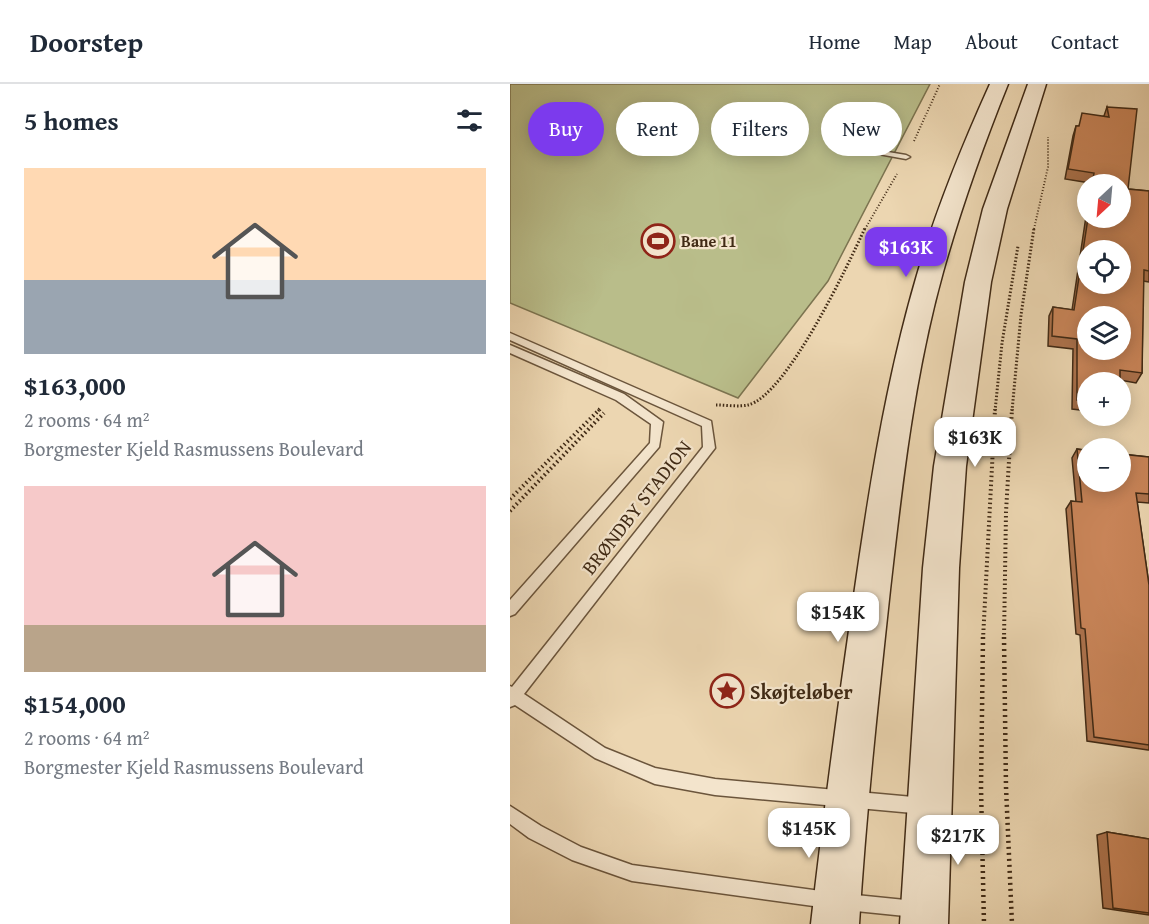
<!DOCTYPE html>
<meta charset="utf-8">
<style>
body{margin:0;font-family:"Gentium Book Plus",serif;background:#f2f2f3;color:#1f2937;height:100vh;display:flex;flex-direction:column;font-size:22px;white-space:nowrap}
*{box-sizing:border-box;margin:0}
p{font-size:20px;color:#747a83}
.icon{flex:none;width:33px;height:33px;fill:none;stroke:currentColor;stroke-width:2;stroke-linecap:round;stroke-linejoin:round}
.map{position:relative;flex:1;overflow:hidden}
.side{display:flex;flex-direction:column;background:#fff;width:510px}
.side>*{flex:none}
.banner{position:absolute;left:18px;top:18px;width:531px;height:54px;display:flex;gap:12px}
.needle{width:39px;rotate:206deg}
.buttons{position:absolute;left:567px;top:90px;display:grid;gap:12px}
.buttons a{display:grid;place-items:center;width:54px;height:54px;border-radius:50%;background:#fff;box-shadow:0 3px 15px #0003;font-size:30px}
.price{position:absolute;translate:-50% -51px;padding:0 14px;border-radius:12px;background:#fff;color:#222;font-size:20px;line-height:39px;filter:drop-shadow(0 2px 3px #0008)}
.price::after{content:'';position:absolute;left:50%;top:36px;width:18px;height:14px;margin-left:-9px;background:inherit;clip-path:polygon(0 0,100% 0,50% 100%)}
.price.selected{background:#7c3aed;color:#fff}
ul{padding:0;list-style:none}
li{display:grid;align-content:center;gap:12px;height:318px;padding:0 24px}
li span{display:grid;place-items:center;height:186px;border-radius:0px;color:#555}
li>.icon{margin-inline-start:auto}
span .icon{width:108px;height:108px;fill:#fffc;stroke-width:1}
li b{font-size:26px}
h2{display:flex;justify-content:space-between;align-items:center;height:72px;padding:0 24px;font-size:26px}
.pill{padding:0 21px;border-radius:27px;background:#fff;box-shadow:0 3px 15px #0003;font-size:21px;line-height:54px}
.pill.selected{background:#7c3aed;color:#fff}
header{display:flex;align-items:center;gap:36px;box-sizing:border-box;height:84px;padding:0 30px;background:#fff;border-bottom:2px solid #e0e1e3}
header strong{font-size:28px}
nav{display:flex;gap:33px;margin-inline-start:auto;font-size:21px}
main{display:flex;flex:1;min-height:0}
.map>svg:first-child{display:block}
.green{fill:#b9bd8a;stroke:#7c7450;stroke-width:1.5}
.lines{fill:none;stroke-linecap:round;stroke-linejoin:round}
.lane-casing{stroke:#6b553c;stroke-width:3}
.secondary-casing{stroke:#402a15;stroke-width:3}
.path-far3{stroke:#402a15;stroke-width:2;stroke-dasharray:1 2;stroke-linecap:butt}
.path-far2{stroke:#402a15;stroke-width:3;stroke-dasharray:1.5 2;stroke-linecap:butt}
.path-far1{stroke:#402a15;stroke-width:4;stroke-dasharray:1.5 3;stroke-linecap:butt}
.path{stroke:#402a15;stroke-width:4.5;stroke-dasharray:2 4;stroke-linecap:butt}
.lane{fill:#f3e4cc;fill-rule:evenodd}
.secondary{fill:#f3e4cc;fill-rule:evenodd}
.wall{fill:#ac724c;stroke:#402a15;stroke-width:1.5}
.building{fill:#c88458;stroke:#402a15;stroke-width:1.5;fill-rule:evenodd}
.labels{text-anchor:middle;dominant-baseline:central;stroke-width:4.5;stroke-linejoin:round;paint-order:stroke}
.far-poi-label{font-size:16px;font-weight:bold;fill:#402a15;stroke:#f3e4cc;text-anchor:start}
.street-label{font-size:20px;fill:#402a15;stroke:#f3e4cc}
.poi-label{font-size:20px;font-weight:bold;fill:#402a15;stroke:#f3e4cc;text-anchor:start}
</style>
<header>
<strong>Doorstep</strong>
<nav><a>Home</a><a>Map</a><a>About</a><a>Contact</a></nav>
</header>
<main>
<section class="side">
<h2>5 homes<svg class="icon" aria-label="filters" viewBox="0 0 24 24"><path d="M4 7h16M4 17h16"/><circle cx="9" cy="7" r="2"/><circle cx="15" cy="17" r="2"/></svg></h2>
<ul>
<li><span style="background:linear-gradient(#ffd9b3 60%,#9aa5b1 0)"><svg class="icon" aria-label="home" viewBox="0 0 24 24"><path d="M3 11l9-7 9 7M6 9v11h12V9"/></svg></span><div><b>$163,000</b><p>2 rooms · 64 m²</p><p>Borgmester Kjeld Rasmussens Boulevard</p></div></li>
<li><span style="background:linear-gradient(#f6c9c9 75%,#b9a48a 0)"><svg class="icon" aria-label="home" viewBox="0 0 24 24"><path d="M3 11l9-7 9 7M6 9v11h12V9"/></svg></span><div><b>$154,000</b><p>2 rooms · 64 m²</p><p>Borgmester Kjeld Rasmussens Boulevard</p></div></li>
</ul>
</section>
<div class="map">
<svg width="639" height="840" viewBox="0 0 639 840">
<rect width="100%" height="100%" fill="#ecd6b1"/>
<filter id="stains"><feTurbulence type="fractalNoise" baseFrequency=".00333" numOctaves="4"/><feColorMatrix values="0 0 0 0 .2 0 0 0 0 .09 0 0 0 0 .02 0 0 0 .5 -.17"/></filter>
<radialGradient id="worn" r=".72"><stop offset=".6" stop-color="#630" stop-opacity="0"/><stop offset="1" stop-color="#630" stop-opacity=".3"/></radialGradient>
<polygon class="green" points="0,0 420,0 318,197 228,314 0,219"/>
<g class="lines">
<g class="lane-casing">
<g id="lane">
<polygon points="360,65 396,71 400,73 396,75 363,69 359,67"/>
<polygon points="0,249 201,337 205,364 14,610 95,664 145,684 205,695 414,714 420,716 422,722 420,728 414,730 205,711 145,700 85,674 5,621 0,623 0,602 2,603 193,363 192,342 0,256"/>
<polygon points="0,261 114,310 153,338 149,363 5,530 0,532 0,516 140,359 141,340 106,316 0,269"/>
<polygon points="0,722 31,742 71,763 122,781 318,808 324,810 326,816 324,822 318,824 122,797 62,776 19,754 0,740"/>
<polygon points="336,810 405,817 411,819 413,825 411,831 405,833 336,826 330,824 328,818 330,812"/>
</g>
</g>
<g class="secondary-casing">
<g id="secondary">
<path d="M480,0H498C473,62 451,124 433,188C404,292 392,400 380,506C368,617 356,728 349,840H301C313,734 327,630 342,525C358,412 375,300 407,191C426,126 452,62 480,0Z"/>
<polygon points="518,0 536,0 497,125 481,198 456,382 449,484 438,840 390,840 413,484 424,382 455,198 473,125"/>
</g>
</g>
<g class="path-far3">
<polyline points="404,57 430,0"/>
<polyline points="355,145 387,90"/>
<polyline points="524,145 538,83 538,53"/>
</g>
<g class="path-far2">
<path d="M206,321C216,321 229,323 238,321C277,311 338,181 355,144"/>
<polyline points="88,327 90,325"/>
<polyline points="485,327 492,259 508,162"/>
<polyline points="502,327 511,231 524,144"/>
</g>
<g class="path-far1">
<polyline points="0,415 90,325"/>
<polyline points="0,427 94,329"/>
<polyline points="473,555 485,325"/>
<polyline points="494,555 496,428 502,325"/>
</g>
<g class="path">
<polyline points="473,553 471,703 474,840"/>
<polyline points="494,553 496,703 502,840"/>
</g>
<use href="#lane" class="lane"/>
<use href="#secondary" class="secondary"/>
</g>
<g class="wall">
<polygon points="597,23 618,105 639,107 639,198 633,197 632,289 626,299 610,296 578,298 578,327 562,325 563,265 538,262 539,232 543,223 562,226 578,119 578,134 610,100 580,100 580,99 555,95 563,52 566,42 568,42 594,32"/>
<polygon points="567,365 639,373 639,419 627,418 639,501 639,666 638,666 577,657 570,551 566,550 556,425 561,417 566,418 562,374"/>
<polygon points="597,748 639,755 639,831 593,824 587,751"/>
</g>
<g class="building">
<path d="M597,23L627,25L618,105L639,107V187L634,186L632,289L610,286V298H578V317L567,316V255L542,252L543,223L564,226L578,134H610V100H582L584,89L558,85L566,42H569L572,29L599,33ZM578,166H610V200H578ZM578,232H610V266H578Z"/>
<polygon points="610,300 612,322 610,322"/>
<polygon points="567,365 578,367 578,398 610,398 610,370 639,373 639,410 626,409 639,501 639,661 584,653 575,545 571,544 561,417 572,418"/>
<polygon points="597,748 639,755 639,829 603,824"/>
</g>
<defs>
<g id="stadium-ring" transform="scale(1.725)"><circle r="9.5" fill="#f3e4cc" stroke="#8f2418" stroke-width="1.5"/><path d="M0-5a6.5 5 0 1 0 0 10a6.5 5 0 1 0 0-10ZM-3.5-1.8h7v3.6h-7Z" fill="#8f2418"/></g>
<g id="sight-ring" transform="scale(1.725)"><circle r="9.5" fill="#f3e4cc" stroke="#8f2418" stroke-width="1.5"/><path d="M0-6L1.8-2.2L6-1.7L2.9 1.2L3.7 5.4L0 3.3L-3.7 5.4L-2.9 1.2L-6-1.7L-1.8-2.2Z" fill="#8f2418"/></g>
</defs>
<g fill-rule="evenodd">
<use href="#stadium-ring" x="148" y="157"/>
<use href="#sight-ring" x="217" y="607"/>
</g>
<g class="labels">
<g class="far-poi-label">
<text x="171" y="157">Bane 11</text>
</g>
<g class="street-label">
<text transform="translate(126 423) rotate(-52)">BRØNDBY STADION</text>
</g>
<g class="poi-label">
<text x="240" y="607">Skøjteløber</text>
</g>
</g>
<rect width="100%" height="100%" filter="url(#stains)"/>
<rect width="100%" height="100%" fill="url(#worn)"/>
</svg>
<div class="buttons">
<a><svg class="needle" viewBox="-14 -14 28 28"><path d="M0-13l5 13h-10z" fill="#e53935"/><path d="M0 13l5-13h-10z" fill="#747a83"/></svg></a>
<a><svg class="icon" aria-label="locate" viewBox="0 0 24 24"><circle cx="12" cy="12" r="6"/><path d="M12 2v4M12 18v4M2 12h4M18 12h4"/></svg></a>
<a><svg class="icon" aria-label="layers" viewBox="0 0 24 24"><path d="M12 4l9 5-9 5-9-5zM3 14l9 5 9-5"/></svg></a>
<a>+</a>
<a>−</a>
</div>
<b class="price selected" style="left:396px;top:194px">$163K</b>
<b class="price" style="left:465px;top:384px">$163K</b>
<b class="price" style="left:328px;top:559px">$154K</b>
<b class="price" style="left:299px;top:775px">$145K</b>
<b class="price" style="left:448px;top:782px">$217K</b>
<div class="banner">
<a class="pill selected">Buy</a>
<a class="pill">Rent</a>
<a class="pill">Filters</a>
<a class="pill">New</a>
</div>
</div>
</main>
